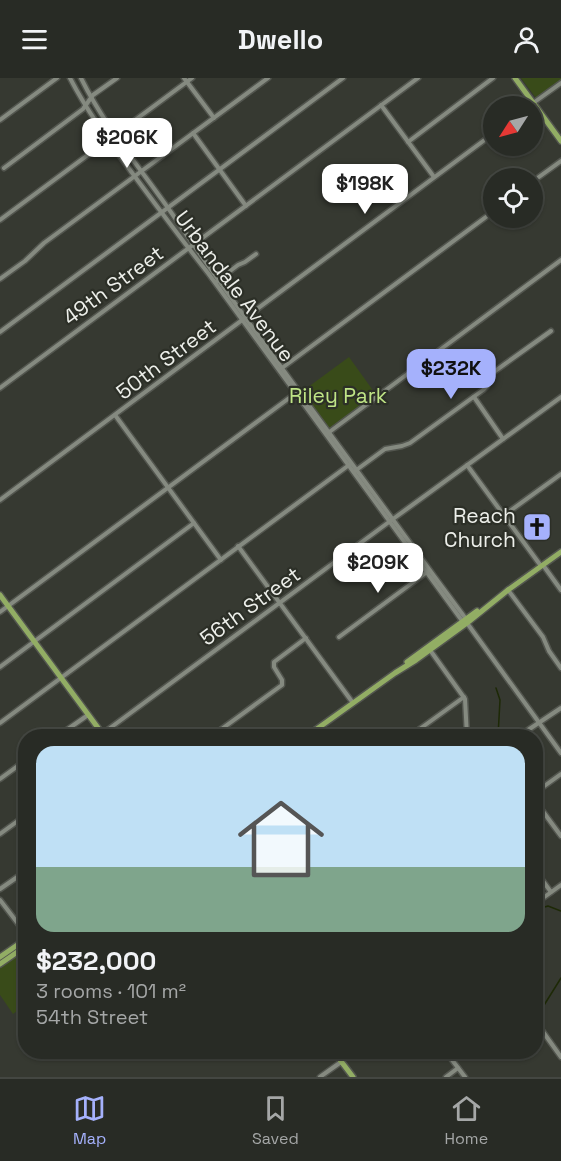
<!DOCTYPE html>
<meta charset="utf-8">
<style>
body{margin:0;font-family:"Space Grotesk",sans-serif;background:#343732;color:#f1f3f6;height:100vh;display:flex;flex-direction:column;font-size:22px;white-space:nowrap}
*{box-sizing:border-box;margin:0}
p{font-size:20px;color:#a5a7a7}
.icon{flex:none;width:33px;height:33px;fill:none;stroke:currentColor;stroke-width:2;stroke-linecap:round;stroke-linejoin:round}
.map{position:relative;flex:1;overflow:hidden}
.details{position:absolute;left:18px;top:651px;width:525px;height:330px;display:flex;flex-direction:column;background:#282b25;border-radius:24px;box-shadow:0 2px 4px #0004,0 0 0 2px #444742}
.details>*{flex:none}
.needle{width:39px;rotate:234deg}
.fabs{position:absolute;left:483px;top:18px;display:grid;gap:12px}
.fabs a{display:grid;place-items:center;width:60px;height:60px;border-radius:50%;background:#282b25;box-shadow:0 2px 4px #0004,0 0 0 2px #444742;font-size:30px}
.price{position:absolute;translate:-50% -51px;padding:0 14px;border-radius:12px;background:#fff;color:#222;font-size:20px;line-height:39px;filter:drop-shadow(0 2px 3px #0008)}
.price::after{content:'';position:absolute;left:50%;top:36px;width:18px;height:14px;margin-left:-9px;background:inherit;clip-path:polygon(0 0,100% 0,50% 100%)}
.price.active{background:#a5b1fc;color:#111}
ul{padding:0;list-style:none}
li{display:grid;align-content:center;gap:12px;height:318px;padding:0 18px}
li+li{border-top:2px solid #444742}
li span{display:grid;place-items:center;height:186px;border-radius:18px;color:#555}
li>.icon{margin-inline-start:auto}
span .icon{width:108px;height:108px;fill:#fffc;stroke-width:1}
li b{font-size:26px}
header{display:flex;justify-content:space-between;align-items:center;height:78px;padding:0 18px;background:#282b25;font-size:27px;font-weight:700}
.menu{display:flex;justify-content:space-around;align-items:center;height:84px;border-top:2px solid #444742;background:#282b25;font-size:16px;color:#a5a7a7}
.menu a{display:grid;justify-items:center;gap:3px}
.menu .active{color:#a5b1fc}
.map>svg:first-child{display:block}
.green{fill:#394b19}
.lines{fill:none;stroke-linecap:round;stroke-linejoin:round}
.stream{stroke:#1d2906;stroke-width:1.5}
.minor-casing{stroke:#53564f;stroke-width:7}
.major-casing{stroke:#53564f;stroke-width:8}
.minor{stroke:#858a80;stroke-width:4}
.major{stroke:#92ad64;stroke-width:5}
.labels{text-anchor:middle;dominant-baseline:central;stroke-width:4.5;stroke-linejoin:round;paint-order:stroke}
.street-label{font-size:21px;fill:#edefea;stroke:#2c2f27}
.park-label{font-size:21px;fill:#bfe486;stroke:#2c2f27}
.poi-label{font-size:21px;fill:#edefea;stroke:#2c2f27;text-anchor:end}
</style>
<header><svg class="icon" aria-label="menu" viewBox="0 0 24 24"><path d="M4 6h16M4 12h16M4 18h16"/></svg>Dwello<svg class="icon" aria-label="person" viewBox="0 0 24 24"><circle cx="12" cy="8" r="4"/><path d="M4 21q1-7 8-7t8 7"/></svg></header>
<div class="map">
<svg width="561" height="999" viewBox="0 0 561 999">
<rect width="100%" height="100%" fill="#363931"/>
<g class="green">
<polygon points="521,0 561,0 561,2 536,20"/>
<polygon points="349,279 377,318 329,353 300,315"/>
<polygon points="25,872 25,927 13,936 0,917 0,889"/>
</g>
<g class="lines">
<g class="stream">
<polyline points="496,610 500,622 498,658"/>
<polyline points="536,830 538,831 548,828 561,833"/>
<polyline points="541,932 561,900"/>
</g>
<g class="minor-casing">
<g id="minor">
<path d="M70,0C87,33 109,63 130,92C156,127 181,161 208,195L463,544"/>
<path d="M81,0C106,51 143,93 175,140C258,261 348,379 434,498L466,541L467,545L561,675"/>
<polyline points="184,0 214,40"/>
<polyline points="381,27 434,99"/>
<polyline points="529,28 561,5"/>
<polyline points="0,42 57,0"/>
<polyline points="193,55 246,128"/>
<polyline points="408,64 493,0"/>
<polyline points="4,90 83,31 93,17 117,0"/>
<polyline points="532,104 561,83"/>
<polyline points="0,142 192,0"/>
<polyline points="0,201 25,183 44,165 268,0"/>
<polyline points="217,203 238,187 245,184 256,176"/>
<polyline points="0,254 343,0"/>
<polyline points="282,290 494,133"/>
<polyline points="0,310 418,0"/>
<polyline points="474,319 503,361"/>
<polyline points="115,337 221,482"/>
<polyline points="328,355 561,182"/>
<polyline points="467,387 541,488"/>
<polyline points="355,393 385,371 402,368 410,365 483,312 487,308 491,296 551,253"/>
<polyline points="0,422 494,55"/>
<polyline points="503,438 561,396"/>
<polyline points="238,468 353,625"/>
<polyline points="543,487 561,512"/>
<polyline points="508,512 543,559 549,573 561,590"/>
<polyline points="0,534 296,315"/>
<polyline points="339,559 427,494"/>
<polyline points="430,572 465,621 467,658"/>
<polyline points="0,589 194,445"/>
<polyline points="0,645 349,387"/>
<polyline points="102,656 393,441 561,319"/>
<polyline points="58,658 88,637"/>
<polyline points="212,658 282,607 282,602 274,589 274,584 306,560"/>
<polyline points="410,658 464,619"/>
<polyline points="519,658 561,630"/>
<polyline points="0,701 26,682"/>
<polyline points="536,714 561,696"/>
<polyline points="536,724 561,758"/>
<polyline points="0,756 26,737"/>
<polyline points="536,788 537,795 551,814"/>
<polyline points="0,811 26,793"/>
<polyline points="0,822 26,856"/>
<polyline points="536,825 561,807"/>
<polyline points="536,944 561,979"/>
<polyline points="446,974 465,999"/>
<polyline points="320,999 341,984"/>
<polyline points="446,999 458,990"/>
</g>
</g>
<g class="major-casing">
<g id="major">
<polyline points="515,0 561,63"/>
<polyline points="508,512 561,474"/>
<polyline points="0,517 104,658"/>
<polyline points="407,584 477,533"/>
<polyline points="307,658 395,595 416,582 467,545 508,512"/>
<polyline points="0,879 26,861"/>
<polyline points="0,886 26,868"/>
<polyline points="334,974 353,999"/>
</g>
</g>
<use href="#minor" class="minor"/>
<use href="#major" class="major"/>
</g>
<defs>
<g id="church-square" transform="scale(1.5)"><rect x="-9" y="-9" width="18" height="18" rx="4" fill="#a5b1fc" stroke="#2c2f27"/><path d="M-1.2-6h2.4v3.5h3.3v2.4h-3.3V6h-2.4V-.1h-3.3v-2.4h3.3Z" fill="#111"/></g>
</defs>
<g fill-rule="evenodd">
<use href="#church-square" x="537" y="449"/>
</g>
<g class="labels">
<g class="street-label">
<text transform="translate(113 207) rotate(-36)">49th Street</text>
<text transform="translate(235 208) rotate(53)">Urbandale Avenue</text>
<text transform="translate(166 281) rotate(-37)">50th Street</text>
<text transform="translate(250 528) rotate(-36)">56th Street</text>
</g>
<g class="park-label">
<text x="338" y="317">Riley Park</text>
</g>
<g class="poi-label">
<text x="516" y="437">Reach<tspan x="516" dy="24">Church</tspan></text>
</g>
</g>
</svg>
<div class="fabs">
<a><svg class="needle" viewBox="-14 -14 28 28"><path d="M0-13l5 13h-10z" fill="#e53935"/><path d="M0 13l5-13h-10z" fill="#a5a7a7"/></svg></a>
<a><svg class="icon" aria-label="locate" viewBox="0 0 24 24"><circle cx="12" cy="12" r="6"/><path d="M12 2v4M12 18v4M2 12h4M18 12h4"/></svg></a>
</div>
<b class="price" style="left:127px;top:91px">$206K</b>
<b class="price" style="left:365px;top:137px">$198K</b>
<b class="price active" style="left:451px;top:322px">$232K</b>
<b class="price" style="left:378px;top:516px">$209K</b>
<section class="details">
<ul>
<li><span style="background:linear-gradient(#bfe0f5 65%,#7fa58c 0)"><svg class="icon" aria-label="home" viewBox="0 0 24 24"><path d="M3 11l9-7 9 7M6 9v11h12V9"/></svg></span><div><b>$232,000</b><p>3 rooms · 101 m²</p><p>54th Street</p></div></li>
</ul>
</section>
</div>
<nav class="menu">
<a class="active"><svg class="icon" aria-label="map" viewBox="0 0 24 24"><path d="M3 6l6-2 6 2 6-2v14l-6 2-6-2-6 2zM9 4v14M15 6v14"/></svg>Map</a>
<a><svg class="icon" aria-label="saved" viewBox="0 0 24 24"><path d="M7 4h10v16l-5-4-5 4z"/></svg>Saved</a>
<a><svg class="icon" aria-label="home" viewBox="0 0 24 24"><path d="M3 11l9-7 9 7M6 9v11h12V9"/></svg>Home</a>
</nav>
